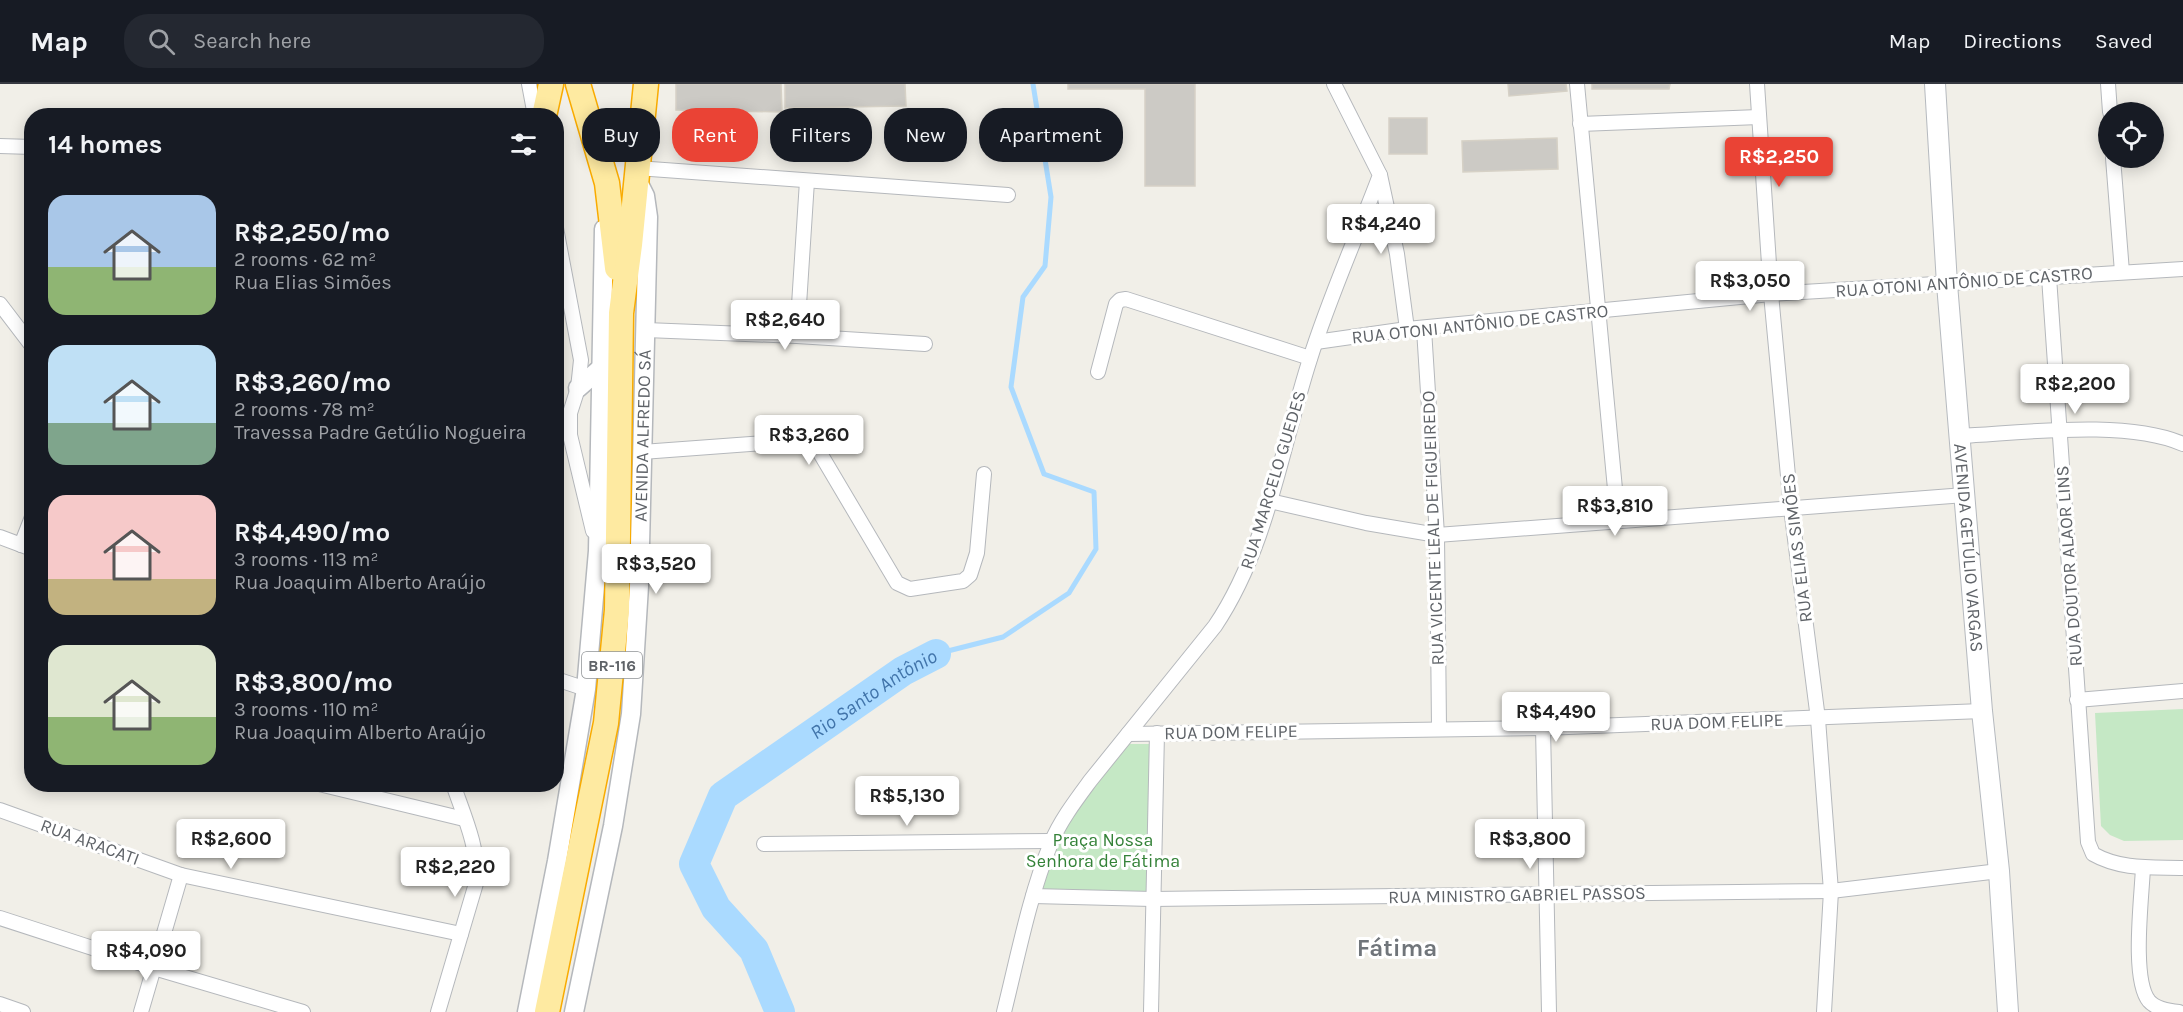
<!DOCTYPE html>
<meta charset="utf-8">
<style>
body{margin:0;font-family:Karla,sans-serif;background:#242831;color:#f1f3f6;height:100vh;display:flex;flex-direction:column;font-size:22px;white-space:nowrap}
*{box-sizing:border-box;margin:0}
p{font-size:20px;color:#9ea1a6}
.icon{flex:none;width:33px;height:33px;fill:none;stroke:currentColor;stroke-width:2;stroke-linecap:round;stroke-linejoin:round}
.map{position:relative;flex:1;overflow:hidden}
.drawer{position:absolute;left:24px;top:24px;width:540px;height:684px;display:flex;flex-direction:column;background:#171b24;border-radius:24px;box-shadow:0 3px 15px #0003}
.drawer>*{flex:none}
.banner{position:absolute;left:582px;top:24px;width:570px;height:54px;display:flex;gap:12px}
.controls{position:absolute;left:2098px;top:18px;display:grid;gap:12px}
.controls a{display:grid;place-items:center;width:66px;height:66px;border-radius:50%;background:#171b24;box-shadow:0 3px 15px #0003;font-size:30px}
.price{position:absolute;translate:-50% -51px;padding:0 14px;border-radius:6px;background:#fff;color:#222;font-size:20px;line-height:39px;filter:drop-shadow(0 2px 3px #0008)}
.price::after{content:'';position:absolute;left:50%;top:36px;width:18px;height:14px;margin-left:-9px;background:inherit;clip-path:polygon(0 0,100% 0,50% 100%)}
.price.current{background:#ea4335;color:#fff}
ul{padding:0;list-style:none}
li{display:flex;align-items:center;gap:18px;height:150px;padding:0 24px}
li span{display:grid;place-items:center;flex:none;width:168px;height:120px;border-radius:18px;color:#555}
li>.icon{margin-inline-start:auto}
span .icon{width:72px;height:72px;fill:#fffc;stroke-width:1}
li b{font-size:26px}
h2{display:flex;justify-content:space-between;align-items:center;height:72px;padding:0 24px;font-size:26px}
.tag{padding:0 21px;border-radius:24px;background:#171b24;box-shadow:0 3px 15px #0003;font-size:21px;line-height:54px}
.tag.current{background:#ea4335;color:#fff}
header{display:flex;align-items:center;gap:36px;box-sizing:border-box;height:84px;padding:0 30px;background:#171b24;border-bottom:2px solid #363941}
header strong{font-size:28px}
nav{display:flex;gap:33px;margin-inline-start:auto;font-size:21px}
.search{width:420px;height:54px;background:#242831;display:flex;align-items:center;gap:15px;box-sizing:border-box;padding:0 21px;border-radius:24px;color:#9ea1a6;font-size:22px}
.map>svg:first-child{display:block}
.green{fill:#c5e8c5}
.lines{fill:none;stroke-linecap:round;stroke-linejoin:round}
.stream{stroke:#aadaff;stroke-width:5}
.river{stroke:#aadaff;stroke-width:30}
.building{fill:#cccac5;stroke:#d6d1c6;stroke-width:1.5}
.minor-casing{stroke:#b5b8bc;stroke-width:16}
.tertiary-casing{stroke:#b5b8bc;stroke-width:21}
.secondary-casing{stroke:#b6babf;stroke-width:22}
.trunk-casing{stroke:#f9ab00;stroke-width:27}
.minor{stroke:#fff;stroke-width:14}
.tertiary{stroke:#fff;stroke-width:18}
.secondary{stroke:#fff;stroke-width:20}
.trunk{stroke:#feeaa1;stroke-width:24}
.labels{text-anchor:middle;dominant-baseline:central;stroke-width:6;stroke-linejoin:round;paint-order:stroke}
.shield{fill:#fff;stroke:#8f9295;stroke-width:1.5}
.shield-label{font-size:16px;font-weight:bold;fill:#5f6368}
.street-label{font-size:18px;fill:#5f6368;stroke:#fff}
.park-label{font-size:18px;fill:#348238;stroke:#fff}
.water-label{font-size:20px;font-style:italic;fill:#4174aa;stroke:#fff}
.district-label{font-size:24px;font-weight:bold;fill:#70757a;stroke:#fff}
</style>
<header>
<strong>Map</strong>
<div class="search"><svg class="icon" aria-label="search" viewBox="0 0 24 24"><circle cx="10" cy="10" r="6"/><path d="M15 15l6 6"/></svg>Search here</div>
<nav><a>Map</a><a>Directions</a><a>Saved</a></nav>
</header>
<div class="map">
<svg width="2183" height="928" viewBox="0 0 2183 928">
<rect width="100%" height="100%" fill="#f1efe8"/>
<g class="green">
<polygon points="2183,625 2183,756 2124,757 2110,751 2101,742 2095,629"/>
<polygon points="1124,660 1151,660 1148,812 1041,810 1056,755"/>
</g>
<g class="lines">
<polyline class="stream" points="936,570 1003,553 1069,509 1096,465 1094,408 1044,390 1011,303 1023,213 1045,182 1051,113 1033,0"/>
<path class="river" id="s1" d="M780,928L754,866L716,824L694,780L723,712L903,587L936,570"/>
</g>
<g class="building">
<polygon points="676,0 781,0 782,28 676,26"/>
<polygon points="785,0 905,0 906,22 785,24"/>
<polygon points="1068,0 1195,0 1195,102 1145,102 1145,5 1068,5"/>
<polygon points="1508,0 1566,0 1567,7 1509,12"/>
<polygon points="1592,0 1670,0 1669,5 1592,5"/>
<rect x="1389" y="34" width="38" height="36"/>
<polygon points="1557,54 1558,85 1463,88 1462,57"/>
</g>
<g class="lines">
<g class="minor-casing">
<g id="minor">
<polyline points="529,0 535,32"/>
<polyline points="1577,0 1618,437"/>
<polyline points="1757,0 1771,210 1791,424 1818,635 1831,807 1824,928"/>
<polyline points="2108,0 2110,28"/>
<polyline points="1580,40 1759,33"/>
<polyline points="0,62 32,63"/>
<polyline points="2113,74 2122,188"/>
<polyline points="637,84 1008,111"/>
<polyline points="1380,91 1397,170 1407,245"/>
<polyline points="556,144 581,276 578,304 570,329 570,351 593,447"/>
<path d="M2049,193L2088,758L2093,770C2121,786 2152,783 2183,784"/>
<polyline points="0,220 32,262"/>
<polyline points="1424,245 1437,451 1439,644"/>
<polyline points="646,246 797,252 925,260"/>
<polyline points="797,252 807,97"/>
<polyline points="1316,258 1407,245 1771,210 2183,185"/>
<polyline points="1098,288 1116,220 1120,216 1126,215 1310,274"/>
<polyline points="556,343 570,329"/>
<path d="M1960,352C2023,349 2126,335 2183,360"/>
<polyline points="642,368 803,356 811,358 817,364 897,499 910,505 963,497 970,491 977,469 984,390"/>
<polyline points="1270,417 1366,439 1437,451 1965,411"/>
<polyline points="0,453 32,465"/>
<polyline points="21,461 32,433"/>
<polyline points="556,595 586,605"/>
<polyline points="2077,616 2183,607"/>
<polyline points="1543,644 1549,928"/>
<polyline points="1128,650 1543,644 1982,627"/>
<polyline points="319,700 464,735"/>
<polyline points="0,726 181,791 461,850"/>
<polyline points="764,760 1051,757"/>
<path d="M2143,783C2142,812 2131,895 2149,917C2156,925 2169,927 2179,928"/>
<polyline points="1033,812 1152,815 1831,807 1999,787"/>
<polyline points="0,834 154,884 303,928"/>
<polyline points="0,920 23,928"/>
<polyline points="141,928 181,791"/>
<path d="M438,928L477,796C478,762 464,732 453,700"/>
<path d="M1004,928C1018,872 1029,813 1051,759C1060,737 1076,716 1090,697L1215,542C1268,463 1281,365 1310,275C1329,214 1357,152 1380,91L1334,0"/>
<polyline points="1151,928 1157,649"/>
</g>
</g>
<g class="tertiary-casing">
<g id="tertiary">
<polyline points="578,304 601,284"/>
<polyline points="527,928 557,777 586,605 598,467 604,145"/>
<path id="s2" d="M574,928L613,742L631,630L639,502L648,133L645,112L638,98"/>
</g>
</g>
<g class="secondary-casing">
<g id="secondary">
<path id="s3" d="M1935,0L1947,200L1982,627L1999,787L2008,928"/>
</g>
</g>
<g class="trunk-casing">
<g id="trunk">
<polyline points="578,0 607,99 617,184"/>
<polyline points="544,32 551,0"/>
<polyline points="547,928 606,639 617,526 621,229 630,161 646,0"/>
</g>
</g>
<use href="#minor" class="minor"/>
<use href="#tertiary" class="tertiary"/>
<use href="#secondary" class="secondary"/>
<use href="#trunk" class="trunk"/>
</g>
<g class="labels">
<rect class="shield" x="582" y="568" width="60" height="26" rx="4.5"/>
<g class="shield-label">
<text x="612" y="581">BR-116</text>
</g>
<g class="street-label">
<text transform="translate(1964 198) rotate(-4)">RUA OTONI ANTÔNIO DE CASTRO</text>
<text transform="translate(1480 240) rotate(-6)">RUA OTONI ANTÔNIO DE CASTRO</text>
<text stroke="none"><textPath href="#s2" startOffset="582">AVENIDA ALFREDO SÁ</textPath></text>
<text transform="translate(1273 396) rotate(-73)">RUA MARCELO GUEDES</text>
<text transform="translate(1433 444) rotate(-92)">RUA VICENTE LEAL DE FIGUEIREDO</text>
<text transform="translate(1797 464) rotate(-97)">RUA ELIAS SIMÕES</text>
<text stroke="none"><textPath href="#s3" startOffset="465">AVENIDA GETÚLIO VARGAS</textPath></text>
<text transform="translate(2069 482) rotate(-94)">RUA DOUTOR ALAOR LINS</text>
<text transform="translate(1717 638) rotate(-2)">RUA DOM FELIPE</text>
<text transform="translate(1231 648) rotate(-1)">RUA DOM FELIPE</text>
<text transform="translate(90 758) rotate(20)">RUA ARACATI</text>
<text transform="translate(1517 811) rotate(-1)">RUA MINISTRO GABRIEL PASSOS</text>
</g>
<g class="park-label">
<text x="1103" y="756">Praça Nossa<tspan x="1103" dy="21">Senhora de Fátima</tspan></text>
</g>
<g class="water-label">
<text stroke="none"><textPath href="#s1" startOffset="429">Rio Santo Antônio</textPath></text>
</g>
<g class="district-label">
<text x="1397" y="864">Fátima</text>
</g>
</g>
</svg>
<div class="controls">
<a><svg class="icon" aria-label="locate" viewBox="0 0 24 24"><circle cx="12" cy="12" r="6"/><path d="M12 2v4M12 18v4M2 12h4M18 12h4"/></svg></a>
</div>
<b class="price current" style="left:1779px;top:104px">R$2,250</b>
<b class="price" style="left:1381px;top:171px">R$4,240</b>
<b class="price" style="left:1750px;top:228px">R$3,050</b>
<b class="price" style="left:785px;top:267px">R$2,640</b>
<b class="price" style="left:2075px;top:331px">R$2,200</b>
<b class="price" style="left:809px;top:382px">R$3,260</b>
<b class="price" style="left:1615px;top:453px">R$3,810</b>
<b class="price" style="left:656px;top:511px">R$3,520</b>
<b class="price" style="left:1556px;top:659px">R$4,490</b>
<b class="price" style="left:907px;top:743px">R$5,130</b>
<b class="price" style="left:231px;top:786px">R$2,600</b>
<b class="price" style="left:1530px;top:786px">R$3,800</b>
<b class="price" style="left:455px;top:814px">R$2,220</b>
<b class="price" style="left:146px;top:898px">R$4,090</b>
<div class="banner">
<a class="tag">Buy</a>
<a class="tag current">Rent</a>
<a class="tag">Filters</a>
<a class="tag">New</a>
<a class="tag">Apartment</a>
</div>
<section class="drawer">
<h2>14 homes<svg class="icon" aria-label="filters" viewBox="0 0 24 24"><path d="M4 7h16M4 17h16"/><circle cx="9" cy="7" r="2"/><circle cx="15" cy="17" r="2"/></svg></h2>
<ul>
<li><span style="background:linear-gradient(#a9c7e8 60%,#8fb573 0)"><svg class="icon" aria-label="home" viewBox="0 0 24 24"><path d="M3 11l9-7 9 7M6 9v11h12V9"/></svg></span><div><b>R$2,250/mo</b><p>2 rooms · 62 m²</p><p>Rua Elias Simões</p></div></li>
<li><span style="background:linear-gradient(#bfe0f5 65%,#7fa58c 0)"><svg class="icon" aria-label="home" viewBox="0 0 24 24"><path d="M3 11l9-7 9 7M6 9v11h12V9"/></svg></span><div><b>R$3,260/mo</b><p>2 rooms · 78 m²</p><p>Travessa Padre Getúlio Nogueira</p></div></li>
<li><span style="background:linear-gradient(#f6c9c9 70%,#c2b280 0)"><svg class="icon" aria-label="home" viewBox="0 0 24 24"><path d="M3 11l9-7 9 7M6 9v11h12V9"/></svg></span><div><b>R$4,490/mo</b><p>3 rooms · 113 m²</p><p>Rua Joaquim Alberto Araújo</p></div></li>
<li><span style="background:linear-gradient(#dfe7d0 60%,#8fb573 0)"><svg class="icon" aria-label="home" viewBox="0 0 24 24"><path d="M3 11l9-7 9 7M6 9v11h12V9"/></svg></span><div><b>R$3,800/mo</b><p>3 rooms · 110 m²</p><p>Rua Joaquim Alberto Araújo</p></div></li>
</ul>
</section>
</div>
